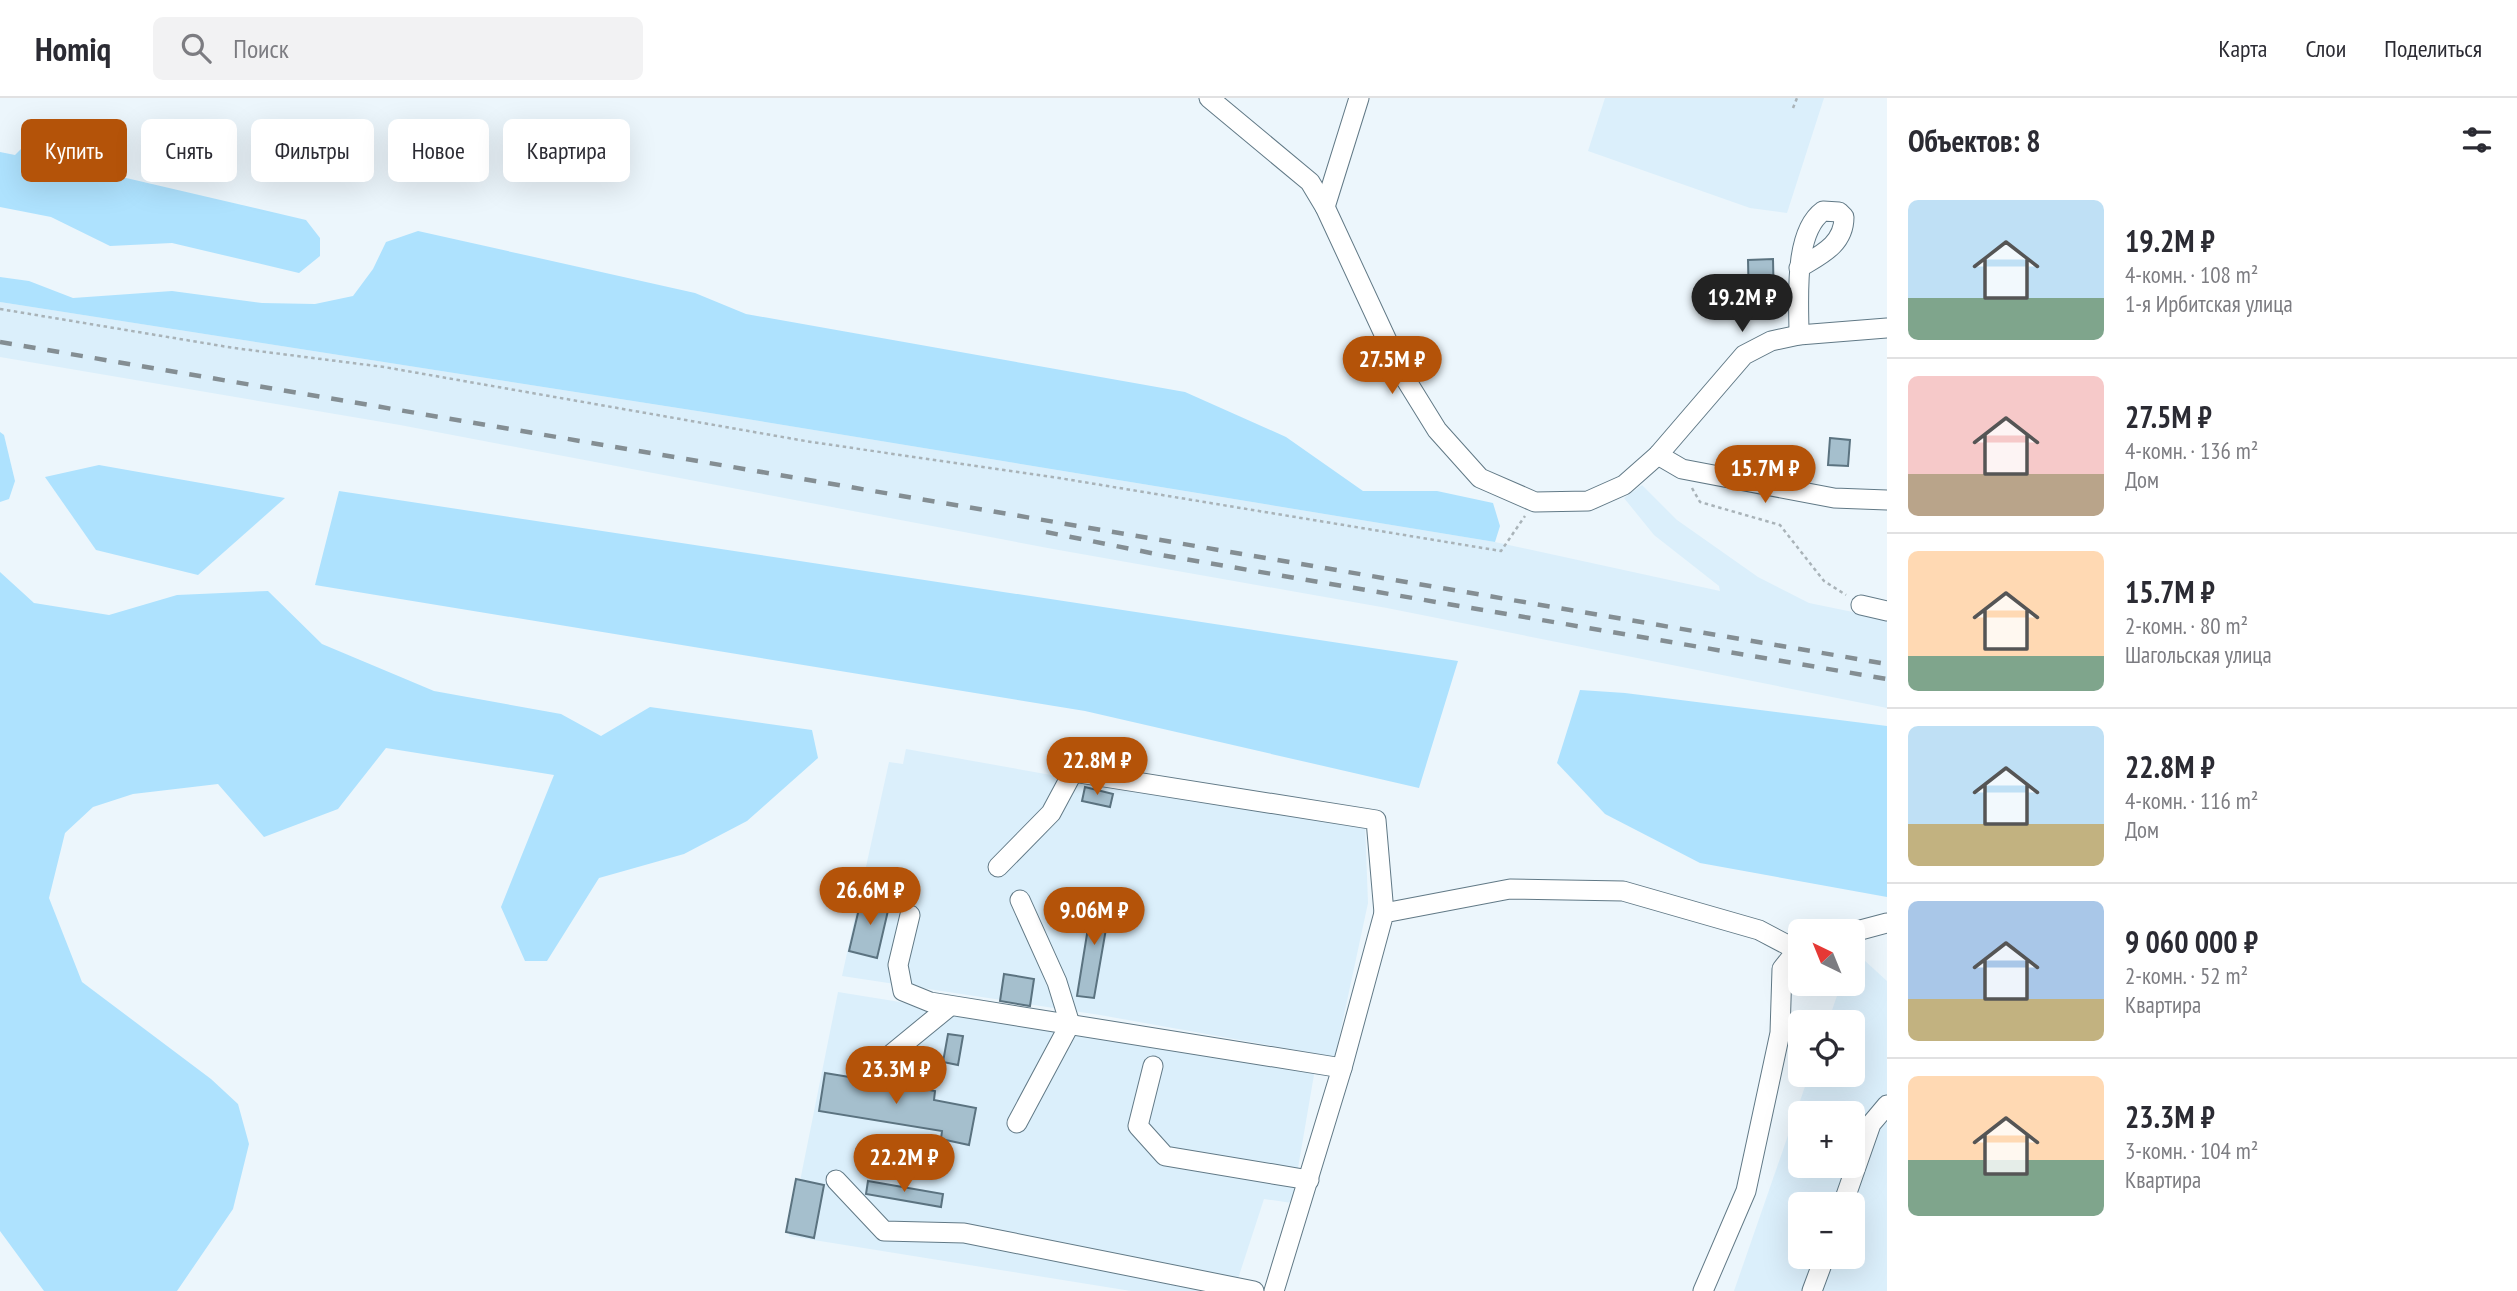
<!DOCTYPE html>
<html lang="ru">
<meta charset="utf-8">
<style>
body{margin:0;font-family:"PT Sans Narrow",sans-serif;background:#f2f2f3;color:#2b2b33;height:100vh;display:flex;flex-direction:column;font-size:26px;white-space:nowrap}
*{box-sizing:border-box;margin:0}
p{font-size:23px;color:#7c7c81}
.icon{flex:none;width:38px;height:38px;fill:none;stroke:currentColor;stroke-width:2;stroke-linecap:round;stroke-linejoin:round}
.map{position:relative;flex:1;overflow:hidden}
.side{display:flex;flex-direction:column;background:#fff;width:630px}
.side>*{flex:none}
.banner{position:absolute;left:21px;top:21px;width:665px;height:63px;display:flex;gap:14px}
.needle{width:46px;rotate:317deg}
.buttons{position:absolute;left:1788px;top:821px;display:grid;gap:14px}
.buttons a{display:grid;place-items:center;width:77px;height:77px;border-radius:10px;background:#fff;box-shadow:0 7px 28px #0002;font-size:35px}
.price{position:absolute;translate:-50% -60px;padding:0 16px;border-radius:24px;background:#b45309;color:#fff;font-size:23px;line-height:46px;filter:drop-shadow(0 2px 4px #0008)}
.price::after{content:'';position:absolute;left:50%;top:42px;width:21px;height:16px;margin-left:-10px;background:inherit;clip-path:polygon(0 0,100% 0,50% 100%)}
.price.on{background:#222;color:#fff}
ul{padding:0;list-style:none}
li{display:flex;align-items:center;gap:21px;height:175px;padding:0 21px}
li+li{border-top:2px solid #e1e1e2}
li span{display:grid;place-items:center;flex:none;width:196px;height:140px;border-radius:10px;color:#555}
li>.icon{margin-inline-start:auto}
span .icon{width:84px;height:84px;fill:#fffc;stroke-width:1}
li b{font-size:30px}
h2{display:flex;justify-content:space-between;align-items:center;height:84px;padding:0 21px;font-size:30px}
.pill{padding:0 24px;border-radius:10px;background:#fff;box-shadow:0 7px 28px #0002;font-size:24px;line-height:63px}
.pill.on{background:#b45309;color:#fff}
header{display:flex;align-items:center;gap:42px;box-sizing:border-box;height:98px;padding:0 35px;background:#fff;border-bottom:2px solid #e1e1e2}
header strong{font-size:33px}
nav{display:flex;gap:38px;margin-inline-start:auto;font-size:24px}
.search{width:490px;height:63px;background:#f2f2f3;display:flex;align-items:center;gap:18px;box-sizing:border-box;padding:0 24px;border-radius:10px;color:#7c7c81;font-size:26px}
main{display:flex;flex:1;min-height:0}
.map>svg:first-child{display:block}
.built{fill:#dbeffb;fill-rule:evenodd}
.green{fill:#aee2fe}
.building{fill:#a5bfcd;stroke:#5b7380;stroke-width:2}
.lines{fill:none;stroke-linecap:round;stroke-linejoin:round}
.minor-casing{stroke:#617986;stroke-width:21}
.path{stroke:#a9b3b8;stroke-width:2.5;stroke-dasharray:3.5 3.5;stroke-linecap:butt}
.minor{stroke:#fff;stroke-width:19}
.rail{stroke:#848e93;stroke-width:4.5;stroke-dasharray:12 12;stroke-linecap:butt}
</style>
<header>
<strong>Homiq</strong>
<div class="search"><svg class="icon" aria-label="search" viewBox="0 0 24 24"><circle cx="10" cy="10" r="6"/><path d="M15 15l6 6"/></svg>Поиск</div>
<nav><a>Карта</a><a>Слои</a><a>Поделиться</a></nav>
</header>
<main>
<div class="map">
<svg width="1887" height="1193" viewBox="0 0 1887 1193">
<rect width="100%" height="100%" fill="#ecf6fc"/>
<g class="built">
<polygon points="1605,0 1824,0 1787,115 1750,110 1588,53"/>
<polygon points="0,204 710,315 1495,444 1720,493 1719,488 1654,437 1624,400 1642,387 1677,422 1758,479 1809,505 1887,521 1887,610 1387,510 1053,451 400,327 0,259"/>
<polygon points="906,651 1135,692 1365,726 1368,805 1335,959 1100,917 842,878 889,664 903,666"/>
<path d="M1853,852L1887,883V1193H1734L1809,977L1853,976V924H1828L1841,886H1853ZM1801,1015H1853V1068H1801ZM1801,1106H1853V1158H1801Z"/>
<polygon points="838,894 1315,971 1292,1105 1264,1101 1234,1193 1131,1193 789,1138"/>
</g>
<g class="green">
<polygon points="45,27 79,69 306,122 320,140 320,158 299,175 172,145 110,148 51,119 0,109 0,54 15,57"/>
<polygon points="418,133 695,195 746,216 1185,294 1286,339 1363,393 1437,393 1493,405 1500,428 1495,444 710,315 0,204 0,179 29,183 73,200 172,193 262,205 315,206 353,198 373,171 386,144"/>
<polygon points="0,334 4,337 15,383 9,401 0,404"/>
<polygon points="99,367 285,400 198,477 96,452 45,379"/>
<polygon points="339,393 1458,563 1419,690 1085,613 315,487"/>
<polygon points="0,474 34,505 109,517 177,497 268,493 322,546 434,593 561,616 601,638 650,609 812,632 818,660 747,723 684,756 599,780 547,863 525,863 501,809 554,677 386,650 338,711 264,739 218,686 133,696 93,709 65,735 49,800 82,884 211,981 238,1006 249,1046 233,1111 177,1193 44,1193 0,1133"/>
<polygon points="1580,592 1625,595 1887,628 1887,799 1700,765 1605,716 1557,665"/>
</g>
<g class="building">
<polygon points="1773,161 1774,208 1749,208 1748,162"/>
<polygon points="1830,340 1850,342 1848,368 1828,367"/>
<polygon points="1085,689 1113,696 1110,709 1082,703"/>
<polygon points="862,798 890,804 877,860 849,853"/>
<polygon points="1093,799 1111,802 1094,900 1077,898"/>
<polygon points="1004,876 1034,881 1030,908 1000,903"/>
<polygon points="948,936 963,938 958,967 943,964"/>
<polygon points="825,975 935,993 934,1002 976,1010 969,1047 941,1041 942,1033 819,1013"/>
<polygon points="796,1081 824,1087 814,1140 786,1134"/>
<polygon points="868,1083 943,1096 941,1109 866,1096"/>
</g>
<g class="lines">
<g class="minor-casing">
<g id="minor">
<polyline points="1209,0 1310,84 1325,109 1403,277 1437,332 1480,380 1535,404 1588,403 1624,387 1658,357 1744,257 1771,243 1799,237 1887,230"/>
<polyline points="1325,109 1359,0"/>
<path d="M1799,237C1799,202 1793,135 1823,113L1839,114L1844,119C1844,147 1820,157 1799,170"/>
<polyline points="1658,357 1682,371 1834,400 1887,402"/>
<polyline points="1861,507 1887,513"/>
<polyline points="998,769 1051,715 1073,674 1376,722 1384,815"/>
<polyline points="910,817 898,867 903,893 930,904 1342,970 1274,1193"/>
<polyline points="1853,834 1887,825"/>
<polyline points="878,967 950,908"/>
<polyline points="1153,968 1138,1028 1165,1058 1309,1082"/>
<polyline points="1342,970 1384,815 1510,791 1623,793 1759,832 1797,852"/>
<polyline points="1017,1025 1070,926 1057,884 1020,802"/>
<polyline points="836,1082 884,1133 964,1135 1254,1193"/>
<polyline points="1843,1106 1871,1026 1887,1007"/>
<polyline points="1703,1193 1746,1093 1780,935 1782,871 1801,847"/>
<polyline points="1812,1193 1825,1158"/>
</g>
</g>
<g class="path">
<polyline points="1793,10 1797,0"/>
<polyline points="0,211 234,250 384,269 811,344 1059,380 1501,453 1525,418"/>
<polyline points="1692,390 1700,404 1780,427 1824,483 1846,497"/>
</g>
<use href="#minor" class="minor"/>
<g class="rail">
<polyline points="0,244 1887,566"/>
<polyline points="1046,434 1161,457 1887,581"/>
</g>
</g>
</svg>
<div class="buttons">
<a><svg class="needle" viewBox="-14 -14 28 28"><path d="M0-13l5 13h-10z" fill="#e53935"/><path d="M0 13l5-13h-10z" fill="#7c7c81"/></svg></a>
<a><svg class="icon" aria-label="locate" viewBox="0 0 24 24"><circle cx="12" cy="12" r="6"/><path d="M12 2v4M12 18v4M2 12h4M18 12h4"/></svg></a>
<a>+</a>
<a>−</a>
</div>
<b class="price on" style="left:1742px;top:236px">19.2M ₽</b>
<b class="price" style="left:1392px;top:298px">27.5M ₽</b>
<b class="price" style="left:1765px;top:407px">15.7M ₽</b>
<b class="price" style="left:1097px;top:699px">22.8M ₽</b>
<b class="price" style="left:870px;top:829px">26.6M ₽</b>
<b class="price" style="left:1094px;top:849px">9.06M ₽</b>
<b class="price" style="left:896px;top:1008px">23.3M ₽</b>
<b class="price" style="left:904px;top:1096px">22.2M ₽</b>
<div class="banner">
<a class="pill on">Купить</a>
<a class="pill">Снять</a>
<a class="pill">Фильтры</a>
<a class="pill">Новое</a>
<a class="pill">Квартира</a>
</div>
</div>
<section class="side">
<h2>Объектов: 8<svg class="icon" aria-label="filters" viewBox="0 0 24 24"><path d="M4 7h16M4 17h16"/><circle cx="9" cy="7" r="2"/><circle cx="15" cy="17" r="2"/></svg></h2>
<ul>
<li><span style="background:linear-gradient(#bfe0f5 70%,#7fa58c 0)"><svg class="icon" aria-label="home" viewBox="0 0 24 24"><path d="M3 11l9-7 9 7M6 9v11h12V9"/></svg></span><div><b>19.2M ₽</b><p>4-комн. · 108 m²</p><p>1-я Ирбитская улица</p></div></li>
<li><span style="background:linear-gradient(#f6c9c9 70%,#b9a48a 0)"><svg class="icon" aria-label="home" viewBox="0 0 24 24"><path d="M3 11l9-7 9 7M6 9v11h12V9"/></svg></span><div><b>27.5M ₽</b><p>4-комн. · 136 m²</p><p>Дом</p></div></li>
<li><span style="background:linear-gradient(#ffd9b3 75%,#7fa58c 0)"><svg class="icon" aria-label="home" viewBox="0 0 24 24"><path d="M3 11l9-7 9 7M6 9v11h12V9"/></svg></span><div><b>15.7M ₽</b><p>2-комн. · 80 m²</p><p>Шагольская улица</p></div></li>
<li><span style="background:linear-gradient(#bfe0f5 70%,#c2b280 0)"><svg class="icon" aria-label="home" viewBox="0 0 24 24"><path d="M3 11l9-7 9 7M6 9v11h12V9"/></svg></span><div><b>22.8M ₽</b><p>4-комн. · 116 m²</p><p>Дом</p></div></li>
<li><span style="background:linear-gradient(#a9c7e8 70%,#c2b280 0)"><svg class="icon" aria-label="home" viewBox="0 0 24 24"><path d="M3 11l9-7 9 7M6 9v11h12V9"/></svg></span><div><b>9 060 000 ₽</b><p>2-комн. · 52 m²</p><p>Квартира</p></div></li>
<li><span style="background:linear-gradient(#ffd9b3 60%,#7fa58c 0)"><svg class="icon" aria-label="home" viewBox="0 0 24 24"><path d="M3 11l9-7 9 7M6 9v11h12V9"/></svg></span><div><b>23.3M ₽</b><p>3-комн. · 104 m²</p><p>Квартира</p></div></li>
</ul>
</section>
</main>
